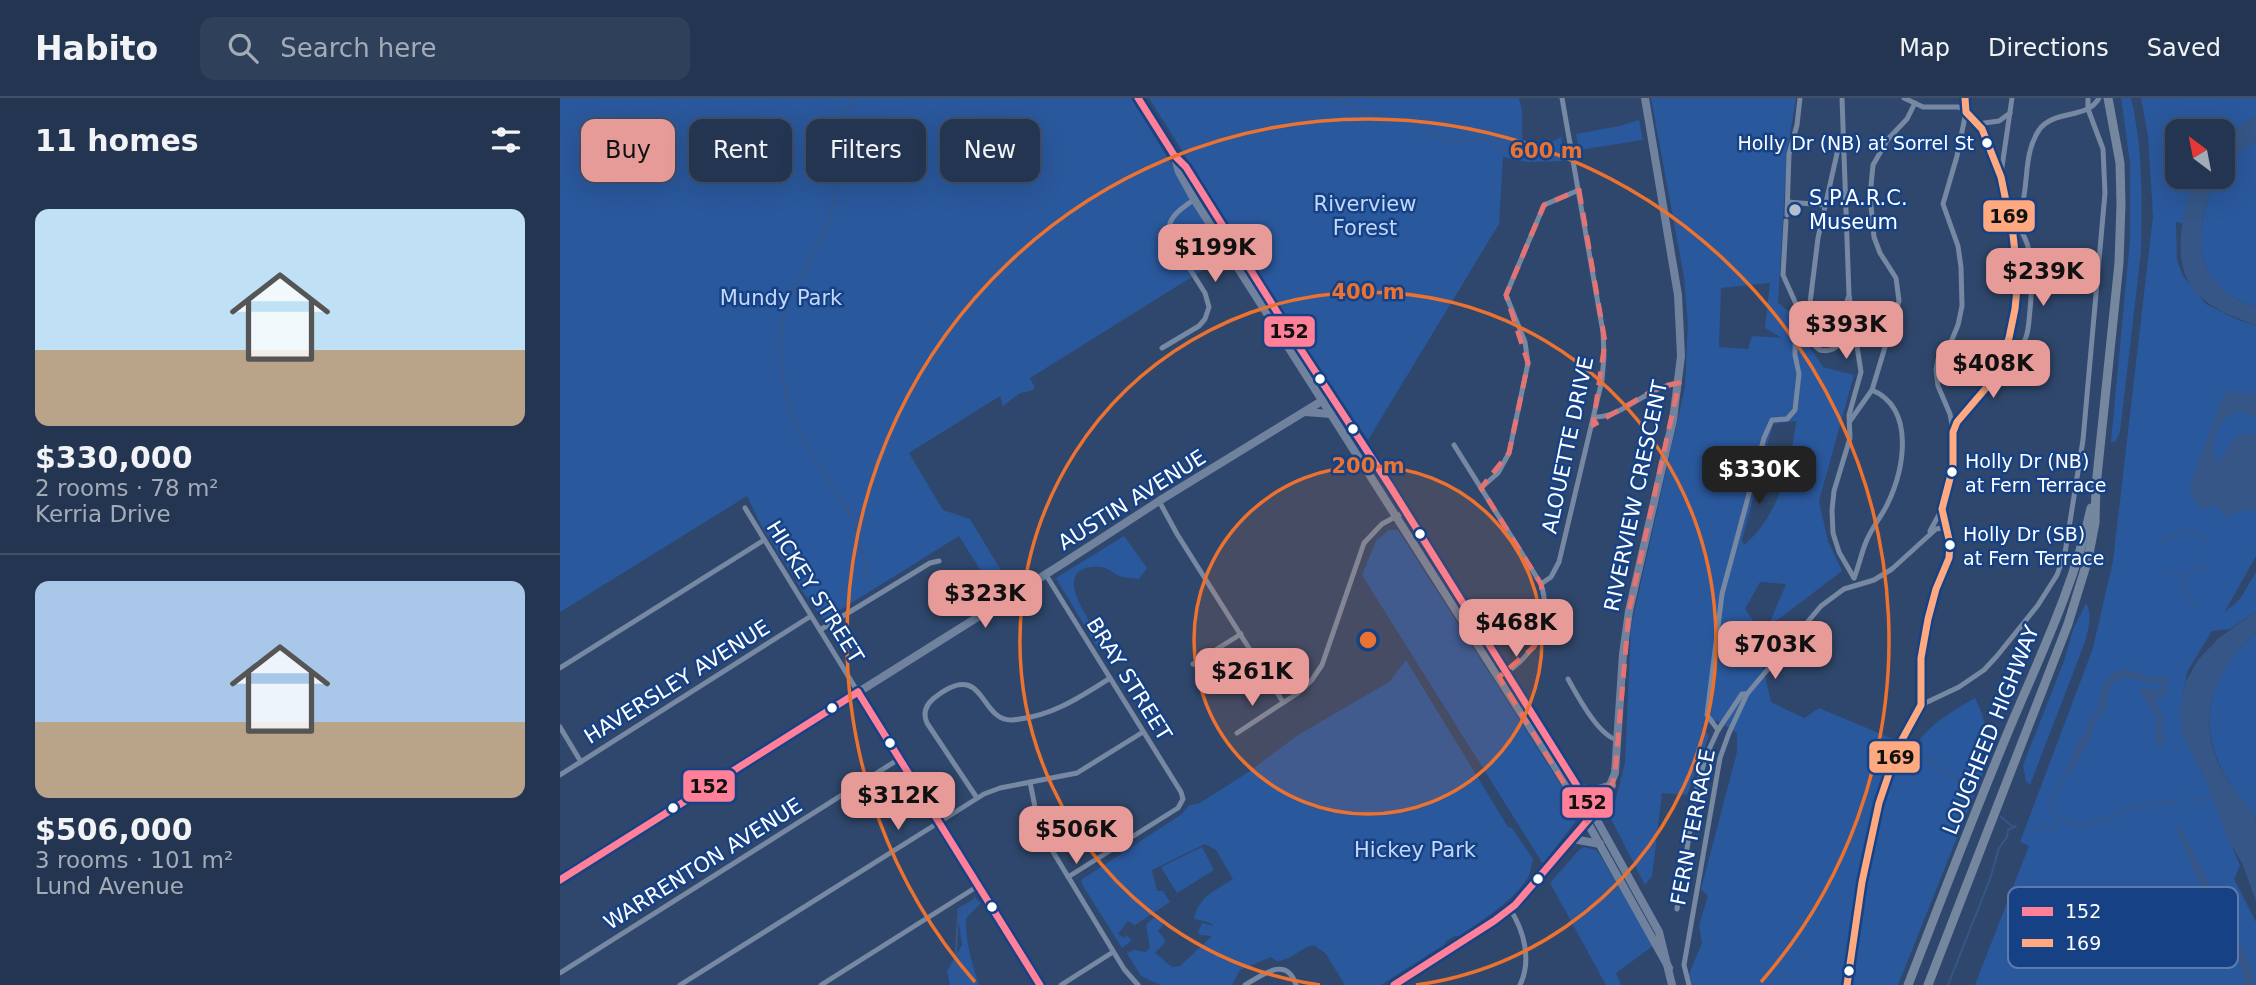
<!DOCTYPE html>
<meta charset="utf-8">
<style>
body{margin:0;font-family:"DejaVu Sans",sans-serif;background:#2f405b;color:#f1f3f6;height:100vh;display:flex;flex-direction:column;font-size:26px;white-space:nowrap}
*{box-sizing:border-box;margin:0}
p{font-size:23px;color:#a3abb7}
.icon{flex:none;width:38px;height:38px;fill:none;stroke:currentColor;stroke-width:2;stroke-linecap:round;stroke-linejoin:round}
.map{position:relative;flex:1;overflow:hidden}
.drawer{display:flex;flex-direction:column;background:#233551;width:560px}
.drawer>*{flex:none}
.guide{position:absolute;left:21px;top:21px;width:665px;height:63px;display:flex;gap:14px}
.needle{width:46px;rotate:328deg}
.tools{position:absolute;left:1605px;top:21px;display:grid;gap:14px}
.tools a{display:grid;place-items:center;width:70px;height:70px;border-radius:14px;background:#233551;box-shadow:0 7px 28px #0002,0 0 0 2px #405068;font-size:35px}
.price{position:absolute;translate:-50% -60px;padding:0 16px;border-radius:14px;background:#e69b98;color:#111;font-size:23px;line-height:46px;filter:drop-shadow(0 2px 4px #0008)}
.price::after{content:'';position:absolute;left:50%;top:42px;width:21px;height:16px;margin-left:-10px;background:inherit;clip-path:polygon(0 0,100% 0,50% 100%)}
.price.selected{background:#222;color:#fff}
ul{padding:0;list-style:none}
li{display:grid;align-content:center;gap:14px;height:371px;padding:0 35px}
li+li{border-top:2px solid #405068}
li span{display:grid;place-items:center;height:217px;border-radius:14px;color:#555}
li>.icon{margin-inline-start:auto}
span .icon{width:126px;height:126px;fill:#fffc;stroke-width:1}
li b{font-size:30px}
h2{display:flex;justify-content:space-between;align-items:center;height:84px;padding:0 35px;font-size:30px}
.pill{padding:0 24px;border-radius:14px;background:#233551;box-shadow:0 7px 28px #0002,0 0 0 2px #405068;font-size:24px;line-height:63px}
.pill.selected{background:#e69b98;color:#111}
header{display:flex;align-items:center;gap:42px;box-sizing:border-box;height:98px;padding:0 35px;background:#233551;border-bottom:2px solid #405068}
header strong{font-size:33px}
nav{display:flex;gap:38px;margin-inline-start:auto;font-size:24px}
.search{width:490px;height:63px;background:#2f405b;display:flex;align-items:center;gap:18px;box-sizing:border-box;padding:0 24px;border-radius:14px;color:#a3abb7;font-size:26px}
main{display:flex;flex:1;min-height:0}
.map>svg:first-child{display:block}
.green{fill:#2a589c;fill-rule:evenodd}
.water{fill:#355686}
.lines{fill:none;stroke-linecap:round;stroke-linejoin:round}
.stream{stroke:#355686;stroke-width:2}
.street{stroke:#7688a2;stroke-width:5}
.secondary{stroke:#70829e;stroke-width:8}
.primary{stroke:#75869f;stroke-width:9}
.bus-1-casing{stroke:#164285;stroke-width:12}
.bus-2-casing{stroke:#164285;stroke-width:12}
.bus-1{stroke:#ff8098;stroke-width:7}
.bus-2{stroke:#ffa980;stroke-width:7}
.marked{fill:none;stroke:#e47373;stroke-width:5;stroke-dasharray:14 9;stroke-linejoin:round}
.ring{fill:none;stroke:#eb7230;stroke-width:3.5}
.bus-dot{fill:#fff;stroke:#164285;stroke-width:2.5}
.poi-dot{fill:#b6bfcc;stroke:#164285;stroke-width:2.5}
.labels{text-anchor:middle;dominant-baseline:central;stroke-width:5;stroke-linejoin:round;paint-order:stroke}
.bus-label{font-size:19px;fill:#fff;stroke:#164285;text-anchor:start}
.poi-label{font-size:21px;fill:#fff;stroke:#164285;text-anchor:start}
.park-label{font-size:21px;fill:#c1d8fa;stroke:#164285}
.street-label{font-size:21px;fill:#fff;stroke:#164285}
.key{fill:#164285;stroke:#5c7baa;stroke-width:2}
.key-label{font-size:19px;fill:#fff}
.centre{fill:#eb7230;stroke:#164285;stroke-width:3.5}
.ring-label{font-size:21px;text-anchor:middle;font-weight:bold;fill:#eb7230;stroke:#164285;stroke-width:5;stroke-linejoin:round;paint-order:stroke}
.line-badge{stroke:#164285;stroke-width:2.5}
.pale-badge-label{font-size:19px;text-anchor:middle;font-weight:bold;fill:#111}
</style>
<header>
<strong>Habito</strong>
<div class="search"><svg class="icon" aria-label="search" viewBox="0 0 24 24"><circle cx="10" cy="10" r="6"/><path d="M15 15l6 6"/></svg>Search here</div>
<nav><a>Map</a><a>Directions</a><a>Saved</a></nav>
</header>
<main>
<section class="drawer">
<h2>11 homes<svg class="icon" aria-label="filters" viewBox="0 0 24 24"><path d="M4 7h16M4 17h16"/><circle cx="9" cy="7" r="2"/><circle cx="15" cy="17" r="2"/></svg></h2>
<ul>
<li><span style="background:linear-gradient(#bfe0f5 65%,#b9a48a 0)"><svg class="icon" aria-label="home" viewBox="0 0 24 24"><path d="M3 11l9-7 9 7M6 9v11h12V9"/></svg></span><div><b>$330,000</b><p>2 rooms · 78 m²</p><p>Kerria Drive</p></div></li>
<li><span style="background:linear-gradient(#a9c7e8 65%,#b9a48a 0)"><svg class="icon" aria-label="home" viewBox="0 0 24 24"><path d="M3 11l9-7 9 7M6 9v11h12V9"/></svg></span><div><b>$506,000</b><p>3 rooms · 101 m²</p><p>Lund Avenue</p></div></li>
</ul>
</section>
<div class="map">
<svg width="1696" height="887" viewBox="0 0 1696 887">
<rect width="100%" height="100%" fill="#2f476c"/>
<g class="green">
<polygon points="0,0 571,0 667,157 470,280 475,290 470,293 460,295 443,308 440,298 349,355 383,412 410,421 448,484 436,497 399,438 264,522 243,494 201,427 187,398 0,514"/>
<polygon points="589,0 959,0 962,13 962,42 986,47 1001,39 1005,63 967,64 943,59 939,126 808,342 741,242"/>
<path d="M1091,0H1236L1227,54L1218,205L1242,223L1249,248L1263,269L1294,277L1259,403L1268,443L1282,473L1208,529L1226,486L1200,484L1185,511L1201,534L1196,539L1211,604L1244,620L1259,610L1333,641L1363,647L1360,641C1376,622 1395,612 1415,600C1427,623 1427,635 1420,660L1428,662L1338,887H1132L1129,876L1142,845L1139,827L1148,798L1141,791L1177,654V635L1157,623L1142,628L1149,638L1127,697L1102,695L1092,778L1085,787L1051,721L1065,664L1071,529L1125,289L1128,226L1124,179ZM1210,185L1205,230L1222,240L1192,238L1188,251L1159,249L1161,190ZM1236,323C1231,367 1219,418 1184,447L1182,442L1213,326Z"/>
<path d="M1561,0H1571C1583,51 1582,102 1581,154L1560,334L1555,344H1551L1570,142V65Z"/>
<polygon points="1581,0 1696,0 1696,17 1663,41 1662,33 1617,33 1617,79 1636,79 1635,127 1616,124 1617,162 1623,178 1646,206 1678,222 1696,228 1696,458 1664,515 1680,501 1696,474 1696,513 1670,531 1652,533 1627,574 1623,596 1622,636 1644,679 1680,768 1674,781 1696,824 1696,887 1415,887 1469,748 1460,744 1533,550 1553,463 1593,118 1588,38"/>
<polygon points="1079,22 1083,42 1019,52 1016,36 1059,28"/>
<path d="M1696,42V209C1630,189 1632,132 1657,79H1662L1663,72L1672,61Z"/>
<polygon points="829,432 838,432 1015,709 1016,722 1013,727 983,766 802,477 816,443"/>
<path d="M564,438L587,470L579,481C574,480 567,480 562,479C551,475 548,467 532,469C489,473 535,531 546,548L539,552L496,480Z"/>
<path d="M1526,505C1533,517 1528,531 1525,544L1470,687L1466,683L1463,667L1504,563L1513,532Z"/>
<path d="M1696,535V720C1686,707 1675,695 1667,681C1635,626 1649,574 1696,535Z"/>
<path d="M846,562L948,729L952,730L973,761C971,768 971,775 967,781C951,805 922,822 899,838H894L886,843L885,846L821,887H785L766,856L754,847C740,850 730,863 716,863L711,859L680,872L672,887H600L581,878L567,855L574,852L585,854L590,850L586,827L593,820L600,821L603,827L598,833L606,843L595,855L612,869L620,868L652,838L640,837L638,834L642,825L654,828C648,822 641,824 634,820C640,797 655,793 673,781L656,752L645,746L592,772L597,793H603L610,804L575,827L568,823L558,836L564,840L567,837L571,843L562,850L523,788L521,782L622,716L628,708L640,705L687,675L738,637L829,584Z"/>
<polygon points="642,749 654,772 617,795 601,769"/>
<polygon points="1024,749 1036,752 1040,757 1093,848 1056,875 1061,887 1046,887 990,785 1018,753"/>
<path d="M415,800L421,805L406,820C405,844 412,865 419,887H390L387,873L402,847L397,811Z"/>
</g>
<g class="water">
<polygon points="1696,17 1696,42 1672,61 1663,72 1663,41"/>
<path d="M1635,79H1657C1632,132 1630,189 1696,209V228C1678,220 1658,214 1643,201C1607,173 1622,115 1635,79Z"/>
<path d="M1668,293L1696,296V321C1675,305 1656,323 1654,345C1654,350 1655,356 1656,362L1658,363C1667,356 1671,340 1679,337C1684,335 1690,337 1696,336V411L1676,414L1664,421L1661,412L1656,408C1653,409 1649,411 1645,410C1636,410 1631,396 1630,388L1663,298Z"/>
<path d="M1696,513V535C1649,574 1634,629 1668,683C1675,694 1694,711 1696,722C1696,728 1696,737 1696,743C1696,763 1696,783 1696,803L1682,765L1669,743L1644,679L1622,637L1619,617L1625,585L1638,562L1659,540Z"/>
<path d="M1564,571L1595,580L1604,577L1607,580L1606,599L1598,600L1595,604L1603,617V650L1598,647L1596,641V618L1581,596V592L1584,589L1599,593L1602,584C1588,588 1576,578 1560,580C1541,596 1552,595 1544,614C1543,617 1539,618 1537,621C1533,625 1533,633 1531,638C1524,651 1517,662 1511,676L1506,672L1514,656L1519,641L1523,639L1530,620L1538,613L1543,586L1553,575Z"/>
<path d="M1618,728L1625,738L1685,855L1691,870L1694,887H1686C1680,851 1650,807 1634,772C1628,759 1625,745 1616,733Z"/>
</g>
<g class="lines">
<g class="stream">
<path d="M767,0C775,3 783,4 791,7C801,11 807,18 819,16L827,22L851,23L867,34L886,41L898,43L924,41L947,54L957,52L980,56L982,59L999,49"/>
<polyline points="273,63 273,31 295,0"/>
<path d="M277,84C276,116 259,142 245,170C237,187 225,206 222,225C218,259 224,300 237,332L292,420C301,442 305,467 312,491"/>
<polyline points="1601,443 1627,432 1642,439 1647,449"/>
<path d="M1604,474C1625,475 1622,478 1624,496L1632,503L1634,510"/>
<polyline points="1625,480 1634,470 1647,469"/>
<polyline points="1351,652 1397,681 1410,696"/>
<polyline points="1611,702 1612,711"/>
<polyline points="1632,702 1644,702 1652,698"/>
<polyline points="1441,719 1453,729"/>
<path d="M1498,724C1490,714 1489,699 1499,692L1502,682L1508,673"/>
<polyline points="1470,732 1481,731 1485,728 1494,730 1498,727 1498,724 1507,721 1512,725 1522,729 1545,719 1549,722 1554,720 1558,715 1579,707 1619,702"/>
<polyline points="398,887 396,853 398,818 415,800"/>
<polyline points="1388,887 1430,781 1439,750 1447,739 1448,732 1456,728"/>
</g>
<g class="street">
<polyline points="1282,0 1289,197 1301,274 1289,317 1290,340 1274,393 1272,412 1273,435 1279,454 1294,480"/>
<polyline points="1344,0 1363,9 1399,9 1406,14 1397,58 1383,106 1398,148 1401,169 1402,208 1398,227 1391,244 1378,261 1376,272 1378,288 1390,316 1393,332"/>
<polyline points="1417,26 1439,23 1450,15"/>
<polyline points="1441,76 1452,0"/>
<polyline points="1228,104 1265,107"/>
<polyline points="1227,117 1229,56 1237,27 1240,0"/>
<polyline points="1250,205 1258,140 1278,51 1283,47"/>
<path d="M1249,212C1248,227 1245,243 1260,252C1269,254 1277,251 1282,242L1285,211L1288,200"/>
<path d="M602,250L639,228L645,221L649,209L645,195L611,141C603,122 620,111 635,101"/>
<path d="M1426,290C1445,280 1459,259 1466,239C1469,231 1469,220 1470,212C1473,180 1476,141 1449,119L1461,112C1469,86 1463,56 1479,32C1494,11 1527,22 1539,0"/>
<path d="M1035,319C1062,320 1088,288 1119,285"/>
<polyline points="1290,323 1312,292 1339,203 1336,180 1320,155 1314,139 1310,98 1313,67 1328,41 1347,21 1355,5"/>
<path d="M894,347L981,486C993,525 976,555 944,576"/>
<polyline points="921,390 938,375 949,355 968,265 965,244 946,197 984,107 1019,92"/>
<polyline points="599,403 617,436 723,604"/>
<polyline points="185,410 298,594"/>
<polyline points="1370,433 1382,411"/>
<polyline points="486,477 621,694 623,701 618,710 508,779"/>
<path d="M1294,480C1299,468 1301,456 1306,444C1311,431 1321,419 1327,407C1344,372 1356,311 1312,292"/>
<polyline points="981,486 991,479 999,464 1042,282 1044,258 1043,234 1002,0"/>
<polyline points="260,532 370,465 379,463"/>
<polyline points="633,566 681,536"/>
<polyline points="0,570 204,442"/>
<path d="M1008,581C1017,597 1039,639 1058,642"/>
<polyline points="1361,607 1399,589 1424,572 1437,558 1478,507 1497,477 1505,455 1523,342 1545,95 1543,51 1528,11 1528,0"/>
<polyline points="0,629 21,664"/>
<polyline points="1158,632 1147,617 1162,496 1204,340 1212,322 1227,321 1235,312 1239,276 1235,257 1236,206 1223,177 1226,123"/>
<polyline points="677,635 738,595 751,583 762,567 804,445 822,426 846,413"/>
<polyline points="0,677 251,518"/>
<polyline points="470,684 476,714 487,744 564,871 578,887"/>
<path d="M417,700L367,625C363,616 365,608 373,601C425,558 419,624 452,622C490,619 519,600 550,580"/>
<path d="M950,811C964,833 972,862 960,887"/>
<polyline points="1117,811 1137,690 1146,658 1158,632 1182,596 1187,596"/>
<polyline points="0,875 339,661"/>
<polyline points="120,887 424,696 440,690 517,675 583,634"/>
<polyline points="261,887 418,788"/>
<polyline points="501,887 553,854"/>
<path d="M685,887C702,877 727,857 736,887"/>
<polyline points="1129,887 1124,867 1160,660 1169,635 1187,596 1261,508 1284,491 1314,482 1332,471 1376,431 1382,430 1386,433"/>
<polyline points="1287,887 1302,784 1319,705 1338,649 1361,607 1361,560 1368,521 1376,491 1389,460 1390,446 1382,411 1393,369 1393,334 1397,324 1426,290 1438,267 1449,240 1455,211 1458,180 1453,137 1441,79 1422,31 1406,14 1405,0"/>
</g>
<g class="secondary">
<polyline points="578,0 614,57 619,74 634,101 1003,681 1109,870"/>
<polyline points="615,58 626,69 734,241 830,388 1019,690 1099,834 1112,887"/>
<polyline points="745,314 771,316"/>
<polyline points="298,594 480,887"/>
<polyline points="1019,690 1034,692 1052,687"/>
<polyline points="1013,741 1040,746"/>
<polyline points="0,782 502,466 599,403 765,301"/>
<polyline points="834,887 934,823 956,806 1044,702 1055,675 1063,556 1069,513 1113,322 1121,258 1118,197 1085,0"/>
</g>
<g class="primary">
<path d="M1348,887C1381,802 1413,718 1448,634C1479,560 1514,489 1531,410"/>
<polyline points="1368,887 1508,526 1528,461 1535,425 1536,388 1559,165 1561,106 1560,65 1548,0"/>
</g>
<g class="bus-1-casing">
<g id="bus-1">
<polyline points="578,0 614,57 626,69 734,241 830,388 1034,715 955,807 934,823 834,887"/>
<polyline points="298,594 480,887"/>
<polyline points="0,782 298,594"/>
</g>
</g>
<g class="bus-2-casing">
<polyline id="bus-2" points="1287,887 1302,784 1319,705 1338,649 1361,607 1361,560 1368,521 1376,491 1389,460 1390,446 1382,411 1393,369 1393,334 1397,324 1426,290 1438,267 1449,240 1455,211 1458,180 1453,137 1441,79 1422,31 1406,14 1405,0"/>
</g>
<use href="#bus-1" class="bus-1"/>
<use href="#bus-2" class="bus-2"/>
</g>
<path class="marked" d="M1019,92L1045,244L1033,327L1099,289L1119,285L1069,513L1055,675L1052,687L1023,695L1034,715L1027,723L939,579L974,549L983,530L984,503L981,486L921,390L949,355L968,265L946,197L984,107Z"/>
<circle cx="808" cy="542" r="174" fill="#eb7230" fill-opacity=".12"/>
<g class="ring">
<circle cx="808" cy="542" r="174"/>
<path d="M760 887A348 348 0 1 1 856 887"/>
<path d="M415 884A521 521 0 1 1 1201 884"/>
</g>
<g class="bus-dot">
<circle cx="1427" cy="45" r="6"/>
<circle cx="760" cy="281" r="6"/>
<circle cx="793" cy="331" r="6"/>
<circle cx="1392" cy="374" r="6"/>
<circle cx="860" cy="436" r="6"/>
<circle cx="1390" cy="447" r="6"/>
<circle cx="272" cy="610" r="6"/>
<circle cx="330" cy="645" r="6"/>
<circle cx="113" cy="710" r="6"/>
<circle cx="978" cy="781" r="6"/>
<circle cx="432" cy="809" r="6"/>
<circle cx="1289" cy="873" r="6"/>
</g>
<circle class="poi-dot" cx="1235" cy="112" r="7"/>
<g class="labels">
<g class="bus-label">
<text x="1414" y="45" text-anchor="end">Holly Dr (NB) at Sorrel St</text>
<text x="1405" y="363">Holly Dr (NB)<tspan x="1405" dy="24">at Fern Terrace</tspan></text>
<text x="1403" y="436">Holly Dr (SB)<tspan x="1403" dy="24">at Fern Terrace</tspan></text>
</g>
<g class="poi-label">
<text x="1249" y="100">S.P.A.R.C.<tspan x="1249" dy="24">Museum</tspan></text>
</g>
<g class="park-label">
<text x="805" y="106">Riverview<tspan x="805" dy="24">Forest</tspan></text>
<text x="221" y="200">Mundy Park</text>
<text x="855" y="752">Hickey Park</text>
</g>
<g class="street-label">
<text transform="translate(1008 347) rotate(-78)">ALOUETTE DRIVE</text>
<text transform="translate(1076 398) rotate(-78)">RIVERVIEW CRESCENT</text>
<text transform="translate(572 402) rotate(-32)">AUSTIN AVENUE</text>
<text transform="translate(255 494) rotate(58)">HICKEY STREET</text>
<text transform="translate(569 581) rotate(58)">BRAY STREET</text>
<text transform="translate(117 584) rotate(-32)">HAVERSLEY AVENUE</text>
<text transform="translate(1431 632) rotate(-68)">LOUGHEED HIGHWAY</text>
<text transform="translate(1133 729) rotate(-79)">FERN TERRACE</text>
<text transform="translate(143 766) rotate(-32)">WARRENTON AVENUE</text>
</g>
</g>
<rect x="1448" y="789" width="230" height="81" rx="10" class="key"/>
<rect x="1462" y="809" width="31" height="9" fill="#ff8098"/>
<rect x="1462" y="841" width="31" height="8" fill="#ffa980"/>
<g class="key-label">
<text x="1505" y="820">152</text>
<text x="1505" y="852">169</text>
</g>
<circle cx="808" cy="542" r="10" class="centre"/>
<g class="ring-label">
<text x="986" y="60">600 m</text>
<text x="808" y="201">400 m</text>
<text x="808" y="375">200 m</text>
</g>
<g class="line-badge">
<rect x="1422" y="101" width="54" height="34" rx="7" fill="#ffa980"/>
<rect x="703" y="217" width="53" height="33" rx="7" fill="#ff8098"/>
<rect x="1308" y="642" width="53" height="34" rx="7" fill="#ffa980"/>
<rect x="122" y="671" width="54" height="34" rx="7" fill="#ff8098"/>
<rect x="1001" y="688" width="53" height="33" rx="7" fill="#ff8098"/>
</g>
<g class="pale-badge-label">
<text x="1449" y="125">169</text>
<text x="729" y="240">152</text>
<text x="1335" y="666">169</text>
<text x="149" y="695">152</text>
<text x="1027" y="711">152</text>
</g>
</svg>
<div class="tools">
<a><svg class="needle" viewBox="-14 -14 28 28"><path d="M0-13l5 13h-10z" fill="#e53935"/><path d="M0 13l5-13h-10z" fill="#a3abb7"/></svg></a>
</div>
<b class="price" style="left:655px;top:186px">$199K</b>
<b class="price" style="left:1483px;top:210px">$239K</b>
<b class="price" style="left:1286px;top:263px">$393K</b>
<b class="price" style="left:1433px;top:302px">$408K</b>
<b class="price selected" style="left:1199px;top:408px">$330K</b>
<b class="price" style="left:425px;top:532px">$323K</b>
<b class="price" style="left:956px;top:561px">$468K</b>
<b class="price" style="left:1215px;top:583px">$703K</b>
<b class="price" style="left:692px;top:610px">$261K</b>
<b class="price" style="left:338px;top:734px">$312K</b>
<b class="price" style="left:516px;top:768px">$506K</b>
<div class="guide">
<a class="pill selected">Buy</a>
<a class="pill">Rent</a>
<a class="pill">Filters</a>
<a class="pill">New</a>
</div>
</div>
</main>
